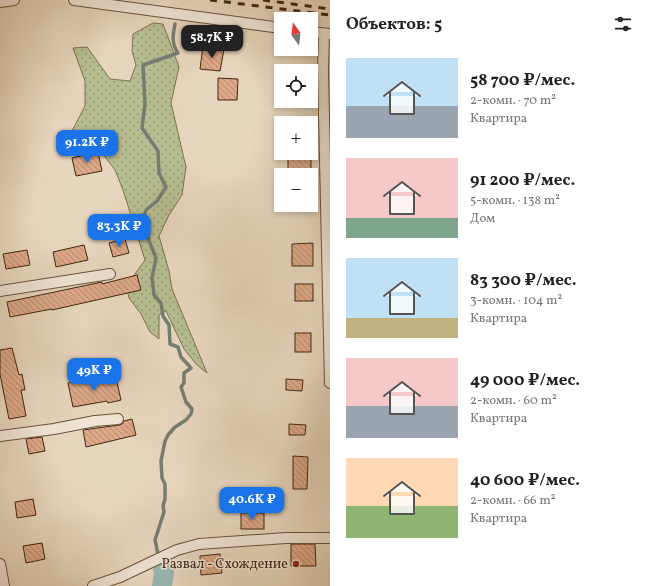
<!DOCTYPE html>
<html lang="ru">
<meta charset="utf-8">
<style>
body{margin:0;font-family:Vollkorn,serif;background:#f2f2f2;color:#222;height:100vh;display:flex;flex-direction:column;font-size:15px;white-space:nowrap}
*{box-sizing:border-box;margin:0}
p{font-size:13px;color:#767676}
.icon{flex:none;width:22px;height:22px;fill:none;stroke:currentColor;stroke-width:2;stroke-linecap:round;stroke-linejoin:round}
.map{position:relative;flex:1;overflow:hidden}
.details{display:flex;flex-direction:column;background:#fff;width:320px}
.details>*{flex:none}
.needle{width:26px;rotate:345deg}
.tools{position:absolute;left:274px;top:12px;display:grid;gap:8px}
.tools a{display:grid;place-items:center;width:44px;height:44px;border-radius:0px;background:#fff;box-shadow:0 2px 6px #0003;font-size:20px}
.price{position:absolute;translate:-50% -34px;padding:0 9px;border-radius:8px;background:#1a73e8;color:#fff;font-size:13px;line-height:26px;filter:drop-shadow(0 1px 2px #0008)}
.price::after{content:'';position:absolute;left:50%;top:24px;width:12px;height:9px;margin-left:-6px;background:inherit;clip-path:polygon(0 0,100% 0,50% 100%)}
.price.current{background:#222;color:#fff}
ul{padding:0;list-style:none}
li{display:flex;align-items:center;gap:12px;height:100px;padding:0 16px}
li span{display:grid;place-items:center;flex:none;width:112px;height:80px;border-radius:0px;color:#555}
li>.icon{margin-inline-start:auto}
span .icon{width:48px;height:48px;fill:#fffc;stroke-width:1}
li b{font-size:17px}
h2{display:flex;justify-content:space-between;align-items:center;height:48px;padding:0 16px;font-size:17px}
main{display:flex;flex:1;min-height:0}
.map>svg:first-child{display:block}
.grass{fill:url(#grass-dots);stroke:#7c7250}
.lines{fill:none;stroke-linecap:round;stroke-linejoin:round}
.stream{stroke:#757e72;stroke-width:3.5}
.river{stroke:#97b9b4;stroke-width:20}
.building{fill:url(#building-back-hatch);stroke:#42260f}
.street-casing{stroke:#6b523b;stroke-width:12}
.street{stroke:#efe4d5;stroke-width:10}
.rail{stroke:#42260f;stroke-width:3;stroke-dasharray:7 7;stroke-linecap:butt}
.poi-dot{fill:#8f2418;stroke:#efe4d5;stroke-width:1.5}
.labels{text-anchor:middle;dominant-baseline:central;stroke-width:3;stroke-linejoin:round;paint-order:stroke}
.poi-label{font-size:14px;fill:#42260f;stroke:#efe4d5;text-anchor:end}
</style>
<main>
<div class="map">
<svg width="330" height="586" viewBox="0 0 330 586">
<defs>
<pattern id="grass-dots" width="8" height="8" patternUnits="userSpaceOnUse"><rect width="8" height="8" fill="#b6bd91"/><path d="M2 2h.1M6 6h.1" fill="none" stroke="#969975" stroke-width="1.8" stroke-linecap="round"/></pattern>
<pattern id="building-back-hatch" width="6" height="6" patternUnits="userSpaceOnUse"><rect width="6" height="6" fill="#dda888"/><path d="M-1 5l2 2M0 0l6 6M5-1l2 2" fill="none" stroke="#b5896e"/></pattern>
</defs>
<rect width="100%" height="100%" fill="#e7d6be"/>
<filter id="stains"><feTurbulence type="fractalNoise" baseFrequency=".005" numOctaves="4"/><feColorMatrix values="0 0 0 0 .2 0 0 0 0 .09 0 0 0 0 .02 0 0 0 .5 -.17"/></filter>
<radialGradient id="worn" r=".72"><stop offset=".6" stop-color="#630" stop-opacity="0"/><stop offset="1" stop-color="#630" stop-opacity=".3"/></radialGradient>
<polygon class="grass" points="153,23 163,24 179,67 171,103 186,167 182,195 169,215 159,236 169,271 172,289 207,373 196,364 184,349 166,311 159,315 159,339 150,332 141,314 129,298 126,284 135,274 145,260 123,190 115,170 103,154 99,142 73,141 72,131 85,106 85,81 73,48 87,47 110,79 130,81 136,65 132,51 133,34"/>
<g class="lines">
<path class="stream" d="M158,554L155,540L164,512L163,506L165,499V484L162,478L161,461L165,441L168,435L175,427L186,420L191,414L192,409L186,402L181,387L184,383V373L191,368L181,357L178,347L170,344L169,325L163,316L161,303L154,295L152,278L156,258L142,223L146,210L157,201L166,187L159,173L158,151L142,128L145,104L143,65L178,53C171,43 173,35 175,24"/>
<polyline class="river" points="162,563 164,573 162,586"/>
</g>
<g class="building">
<polygon points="203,46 224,49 220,71 200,69"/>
<polygon points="218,78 238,79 237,100 218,100"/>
<polygon points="98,152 102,171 76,176 72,158"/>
<rect x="288" y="153" width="23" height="22"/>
<polygon points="125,239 129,253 113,257 109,243"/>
<polygon points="313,243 313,266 292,266 292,244"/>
<polygon points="84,245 88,260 56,267 53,252"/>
<polygon points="27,250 30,265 6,269 3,254"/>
<polygon points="137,275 141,290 52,310 52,309 10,317 7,302 102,282 102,284"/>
<rect x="295" y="284" width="18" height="17"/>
<rect x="295" y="333" width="16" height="19"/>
<polygon points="12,348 19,375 22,374 25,390 21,390 26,416 9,419 0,374 0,350"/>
<polygon points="116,378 121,400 108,403 107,401 73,407 68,383 86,379 87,384"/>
<polygon points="286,379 303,380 302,391 286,390"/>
<polygon points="132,419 136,435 86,447 83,430 119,425 122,424 124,421"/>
<polygon points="289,424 306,425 305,435 289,435"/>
<polygon points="42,437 45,451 29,454 26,439"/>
<polygon points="293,456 308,457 307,489 293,489"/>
<polygon points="33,499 36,515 17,518 15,502"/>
<rect x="241" y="513" width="23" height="16"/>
<polygon points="42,543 45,559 26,563 23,546"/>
<polygon points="291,544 315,544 316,566 291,566"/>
<polygon points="220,554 222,573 201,575 200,556"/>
</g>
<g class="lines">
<g class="street-casing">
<g id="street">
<polyline points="74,0 281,28"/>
<polyline points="0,2 14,0"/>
<polyline points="311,32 330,34"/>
<polyline points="324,34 323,71 330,383"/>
<polyline points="0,291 110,274"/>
<polyline points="0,436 54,429 95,421 118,419"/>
<polyline points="0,564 4,586"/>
<polyline points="93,586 120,577 177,550 199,544 286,538 330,538"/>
</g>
</g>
<use href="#street" class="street"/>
<g class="rail">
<polyline points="210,0 330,15"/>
<polyline points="263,0 330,9"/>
</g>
</g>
<circle class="poi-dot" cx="296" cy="564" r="4"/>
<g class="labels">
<g class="poi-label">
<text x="288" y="564">Развал - Схождение</text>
</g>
</g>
<rect width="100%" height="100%" filter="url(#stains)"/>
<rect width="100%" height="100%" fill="url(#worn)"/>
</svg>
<div class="tools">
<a><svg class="needle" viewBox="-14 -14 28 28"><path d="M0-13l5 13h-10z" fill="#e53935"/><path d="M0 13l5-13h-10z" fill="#767676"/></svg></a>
<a><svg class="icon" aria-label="locate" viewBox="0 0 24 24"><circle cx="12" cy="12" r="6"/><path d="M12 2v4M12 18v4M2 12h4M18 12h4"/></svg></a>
<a>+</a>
<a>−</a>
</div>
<b class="price current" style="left:212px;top:59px">58.7K ₽</b>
<b class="price" style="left:87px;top:164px">91.2K ₽</b>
<b class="price" style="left:119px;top:248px">83.3K ₽</b>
<b class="price" style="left:94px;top:392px">49K ₽</b>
<b class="price" style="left:252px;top:521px">40.6K ₽</b>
</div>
<section class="details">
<h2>Объектов: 5<svg class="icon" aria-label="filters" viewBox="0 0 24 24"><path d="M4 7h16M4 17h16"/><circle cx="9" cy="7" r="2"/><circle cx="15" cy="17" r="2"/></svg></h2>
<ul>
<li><span style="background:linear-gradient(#bfe0f5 60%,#9aa5b1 0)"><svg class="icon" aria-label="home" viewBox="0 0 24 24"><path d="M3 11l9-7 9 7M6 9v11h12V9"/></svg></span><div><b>58 700 ₽/мес.</b><p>2-комн. · 70 m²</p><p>Квартира</p></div></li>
<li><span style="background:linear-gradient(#f6c9c9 75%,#7fa58c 0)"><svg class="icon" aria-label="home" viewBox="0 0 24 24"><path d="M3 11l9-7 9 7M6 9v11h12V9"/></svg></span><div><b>91 200 ₽/мес.</b><p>5-комн. · 138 m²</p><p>Дом</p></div></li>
<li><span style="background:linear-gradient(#bfe0f5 75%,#c2b280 0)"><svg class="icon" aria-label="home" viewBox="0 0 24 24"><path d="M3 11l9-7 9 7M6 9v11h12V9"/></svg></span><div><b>83 300 ₽/мес.</b><p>3-комн. · 104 m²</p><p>Квартира</p></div></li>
<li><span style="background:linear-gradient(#f6c9c9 60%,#9aa5b1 0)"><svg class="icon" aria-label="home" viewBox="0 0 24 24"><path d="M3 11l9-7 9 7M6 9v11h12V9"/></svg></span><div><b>49 000 ₽/мес.</b><p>2-комн. · 60 m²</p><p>Квартира</p></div></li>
<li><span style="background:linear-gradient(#ffd9b3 60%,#8fb573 0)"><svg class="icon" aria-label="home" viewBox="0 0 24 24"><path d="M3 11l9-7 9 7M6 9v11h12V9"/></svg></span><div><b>40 600 ₽/мес.</b><p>2-комн. · 66 m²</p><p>Квартира</p></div></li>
</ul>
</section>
</main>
